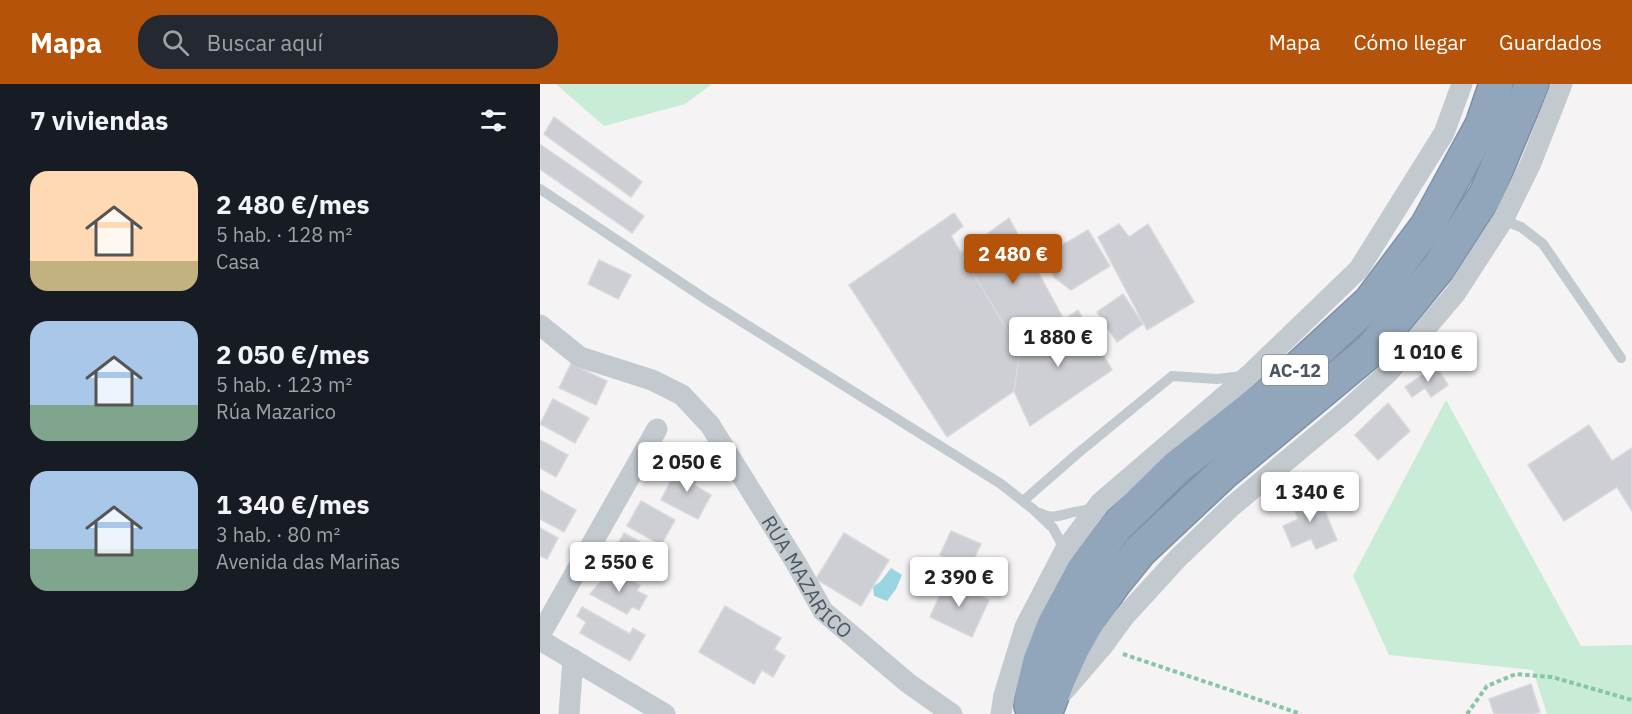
<!DOCTYPE html>
<html lang="es">
<meta charset="utf-8">
<style>
body{margin:0;font-family:"IBM Plex Sans",sans-serif;background:#242831;color:#f1f3f6;height:100vh;display:flex;flex-direction:column;font-size:22px;white-space:nowrap}
*{box-sizing:border-box;margin:0}
p{font-size:20px;color:#9ea1a6}
.icon{flex:none;width:33px;height:33px;fill:none;stroke:currentColor;stroke-width:2;stroke-linecap:round;stroke-linejoin:round}
.map{position:relative;flex:1;overflow:hidden}
.panel{display:flex;flex-direction:column;background:#171b24;width:540px}
.panel>*{flex:none}
.price{position:absolute;translate:-50% -51px;padding:0 14px;border-radius:6px;background:#fff;color:#222;font-size:20px;line-height:39px;filter:drop-shadow(0 2px 3px #0008)}
.price::after{content:'';position:absolute;left:50%;top:36px;width:18px;height:14px;margin-left:-9px;background:inherit;clip-path:polygon(0 0,100% 0,50% 100%)}
.price.active{background:#b45309;color:#fff}
ul{padding:0;list-style:none}
li{display:flex;align-items:center;gap:18px;height:150px;padding:0 30px}
li span{display:grid;place-items:center;flex:none;width:168px;height:120px;border-radius:18px;color:#555}
li>.icon{margin-inline-start:auto}
span .icon{width:72px;height:72px;fill:#fffc;stroke-width:1}
li b{font-size:26px}
h2{display:flex;justify-content:space-between;align-items:center;height:72px;padding:0 30px;font-size:26px}
header{display:flex;align-items:center;gap:36px;box-sizing:border-box;height:84px;padding:0 30px;background:#b45309;color:#fff}
header strong{font-size:28px}
nav{display:flex;gap:33px;margin-inline-start:auto;font-size:21px}
.search{width:420px;height:54px;background:#242831;display:flex;align-items:center;gap:15px;box-sizing:border-box;padding:0 21px;border-radius:24px;color:#9ea1a6;font-size:22px}
main{display:flex;flex:1;min-height:0}
.map>svg:first-child{display:block}
.green{fill:#c8ecd6}
.water{fill:#9ad5e4}
.building{fill:#cdcfd4;stroke:#d8d9dd;stroke-width:1.5}
.lines{fill:none;stroke-linecap:round;stroke-linejoin:round}
.highway-casing{stroke:#7c91a7;stroke-width:36}
.path{stroke:#83c7a5;stroke-width:4;stroke-dasharray:4.5 3;stroke-linecap:butt}
.lane{stroke:#c2cad0;stroke-width:10}
.street{stroke:#c2cad0;stroke-width:21}
.highway{stroke:#91a6bb;stroke-width:33}
.labels{text-anchor:middle;dominant-baseline:central;stroke-width:5;stroke-linejoin:round;paint-order:stroke}
.shield{fill:#fff;stroke:#82898f;stroke-width:1.5}
.shield-label{font-size:18px;font-weight:bold;fill:#4c565f}
.street-label{font-size:20px;fill:#4c565f;stroke:#fff}
</style>
<header>
<strong>Mapa</strong>
<div class="search"><svg class="icon" aria-label="search" viewBox="0 0 24 24"><circle cx="10" cy="10" r="6"/><path d="M15 15l6 6"/></svg>Buscar aquí</div>
<nav><a>Mapa</a><a>Cómo llegar</a><a>Guardados</a></nav>
</header>
<main>
<section class="panel">
<h2>7 viviendas<svg class="icon" aria-label="filters" viewBox="0 0 24 24"><path d="M4 7h16M4 17h16"/><circle cx="9" cy="7" r="2"/><circle cx="15" cy="17" r="2"/></svg></h2>
<ul>
<li><span style="background:linear-gradient(#ffd9b3 75%,#c2b280 0)"><svg class="icon" aria-label="home" viewBox="0 0 24 24"><path d="M3 11l9-7 9 7M6 9v11h12V9"/></svg></span><div><b>2 480 €/mes</b><p>5 hab. · 128 m²</p><p>Casa</p></div></li>
<li><span style="background:linear-gradient(#a9c7e8 70%,#7fa58c 0)"><svg class="icon" aria-label="home" viewBox="0 0 24 24"><path d="M3 11l9-7 9 7M6 9v11h12V9"/></svg></span><div><b>2 050 €/mes</b><p>5 hab. · 123 m²</p><p>Rúa Mazarico</p></div></li>
<li><span style="background:linear-gradient(#a9c7e8 65%,#7fa58c 0)"><svg class="icon" aria-label="home" viewBox="0 0 24 24"><path d="M3 11l9-7 9 7M6 9v11h12V9"/></svg></span><div><b>1 340 €/mes</b><p>3 hab. · 80 m²</p><p>Avenida das Mariñas</p></div></li>
</ul>
</section>
<div class="map">
<svg width="1092" height="630" viewBox="0 0 1092 630">
<rect width="100%" height="100%" fill="#f5f3f3"/>
<g class="green">
<polygon points="16,0 172,0 145,20 64,42"/>
<polygon points="906,316 1041,562 1092,561 1092,630 1007,630 993,586 849,571 813,492"/>
</g>
<polygon class="water" points="351,484 362,491 356,505 347,517 334,512 333,503 341,497"/>
<g class="building">
<polygon points="14,33 102,98 91,113 4,50"/>
<polygon points="1,61 104,132 92,149 0,85 0,63"/>
<polygon points="414,129 423,142 411,152 480,267 474,307 407,353 309,201"/>
<polygon points="469,134 524,236 480,267 421,169"/>
<polygon points="579,140 589,153 608,140 654,218 607,246 558,153"/>
<polygon points="548,146 570,182 531,206 514,193 507,170"/>
<polygon points="59,176 91,191 78,215 48,200"/>
<polygon points="583,210 603,240 577,258 557,228"/>
<polygon points="538,226 572,286 490,342 474,307 480,267"/>
<polygon points="31,280 67,297 56,321 19,304"/>
<polygon points="896,282 908,301 891,313 885,304 872,313 865,303"/>
<polygon points="13,315 49,334 35,359 0,340"/>
<polygon points="848,319 870,347 838,376 815,351"/>
<polygon points="1049,341 1072,377 1092,364 1092,427 1077,403 1024,437 988,381"/>
<polygon points="0,356 28,371 16,393 0,384"/>
<polygon points="147,379 161,387 154,401 171,411 158,435 121,416 134,391 140,394"/>
<polygon points="0,406 36,426 24,448 0,435"/>
<polygon points="776,406 797,456 776,465 771,455 752,463 743,442 758,435 751,418"/>
<polygon points="101,417 135,436 121,461 87,442"/>
<polygon points="0,444 18,454 7,475 0,472"/>
<polygon points="411,447 441,460 429,485 400,471"/>
<polygon points="84,449 118,468 103,495 69,476"/>
<polygon points="304,449 349,476 321,522 276,495"/>
<polygon points="71,486 100,501 97,507 107,512 99,526 92,523 87,530 50,510"/>
<polygon points="407,496 449,516 432,553 390,533"/>
<polygon points="185,522 241,554 234,565 245,572 233,593 222,586 214,600 159,568"/>
<polygon points="42,523 90,550 93,544 105,551 90,577 40,549 46,538 37,532"/>
<polygon points="991,600 1000,628 995,630 954,630 949,615"/>
</g>
<g class="lines">
<g class="highway-casing">
<g id="highway">
<polyline points="491,622 492,610 500,577 514,541 543,487 576,443 636,384 732,308 830,218 887,142 942,41 956,0"/>
<polyline points="505,630 518,596 532,565 547,538 575,498 601,466 682,390 831,266 899,183 946,110 992,0"/>
</g>
</g>
<g class="path">
<polyline points="583,570 761,630"/>
<polyline points="927,630 947,602 976,590 1012,593 1092,616"/>
</g>
<g class="lane">
<polyline points="0,105 167,216 461,400 494,426 513,444 525,466"/>
<polyline points="963,136 981,143 1003,160 1081,274"/>
<polyline points="483,417 537,370 632,292 677,295 703,292"/>
<path d="M500,429C512,436 521,431 534,428C541,427 547,426 554,423"/>
</g>
<g class="street">
<path id="s1" d="M0,241L40,273L112,296L142,311L170,341L256,479L283,527L368,599L412,630"/>
<polyline points="0,551 117,345"/>
<polyline points="0,556 125,630"/>
<polyline points="524,607 562,563 584,533 637,475 691,423 805,328 848,289 915,210 963,136 991,79 1022,0"/>
<polyline points="29,630 33,575"/>
<polyline points="461,630 464,611 485,543 525,466 560,419 709,291 819,185 904,49 922,0"/>
</g>
<use href="#highway" class="highway"/>
</g>
<g class="labels">
<rect class="shield" x="722" y="271" width="66" height="30" rx="4.5"/>
<g class="shield-label">
<text x="755" y="286">AC-12</text>
</g>
<g class="street-label">
<text stroke="none"><textPath href="#s1" startOffset="382">RÚA MAZARICO</textPath></text>
</g>
</g>
</svg>
<b class="price active" style="left:473px;top:201px">2 480 €</b>
<b class="price" style="left:518px;top:284px">1 880 €</b>
<b class="price" style="left:888px;top:299px">1 010 €</b>
<b class="price" style="left:147px;top:409px">2 050 €</b>
<b class="price" style="left:770px;top:439px">1 340 €</b>
<b class="price" style="left:79px;top:509px">2 550 €</b>
<b class="price" style="left:419px;top:524px">2 390 €</b>
</div>
</main>
